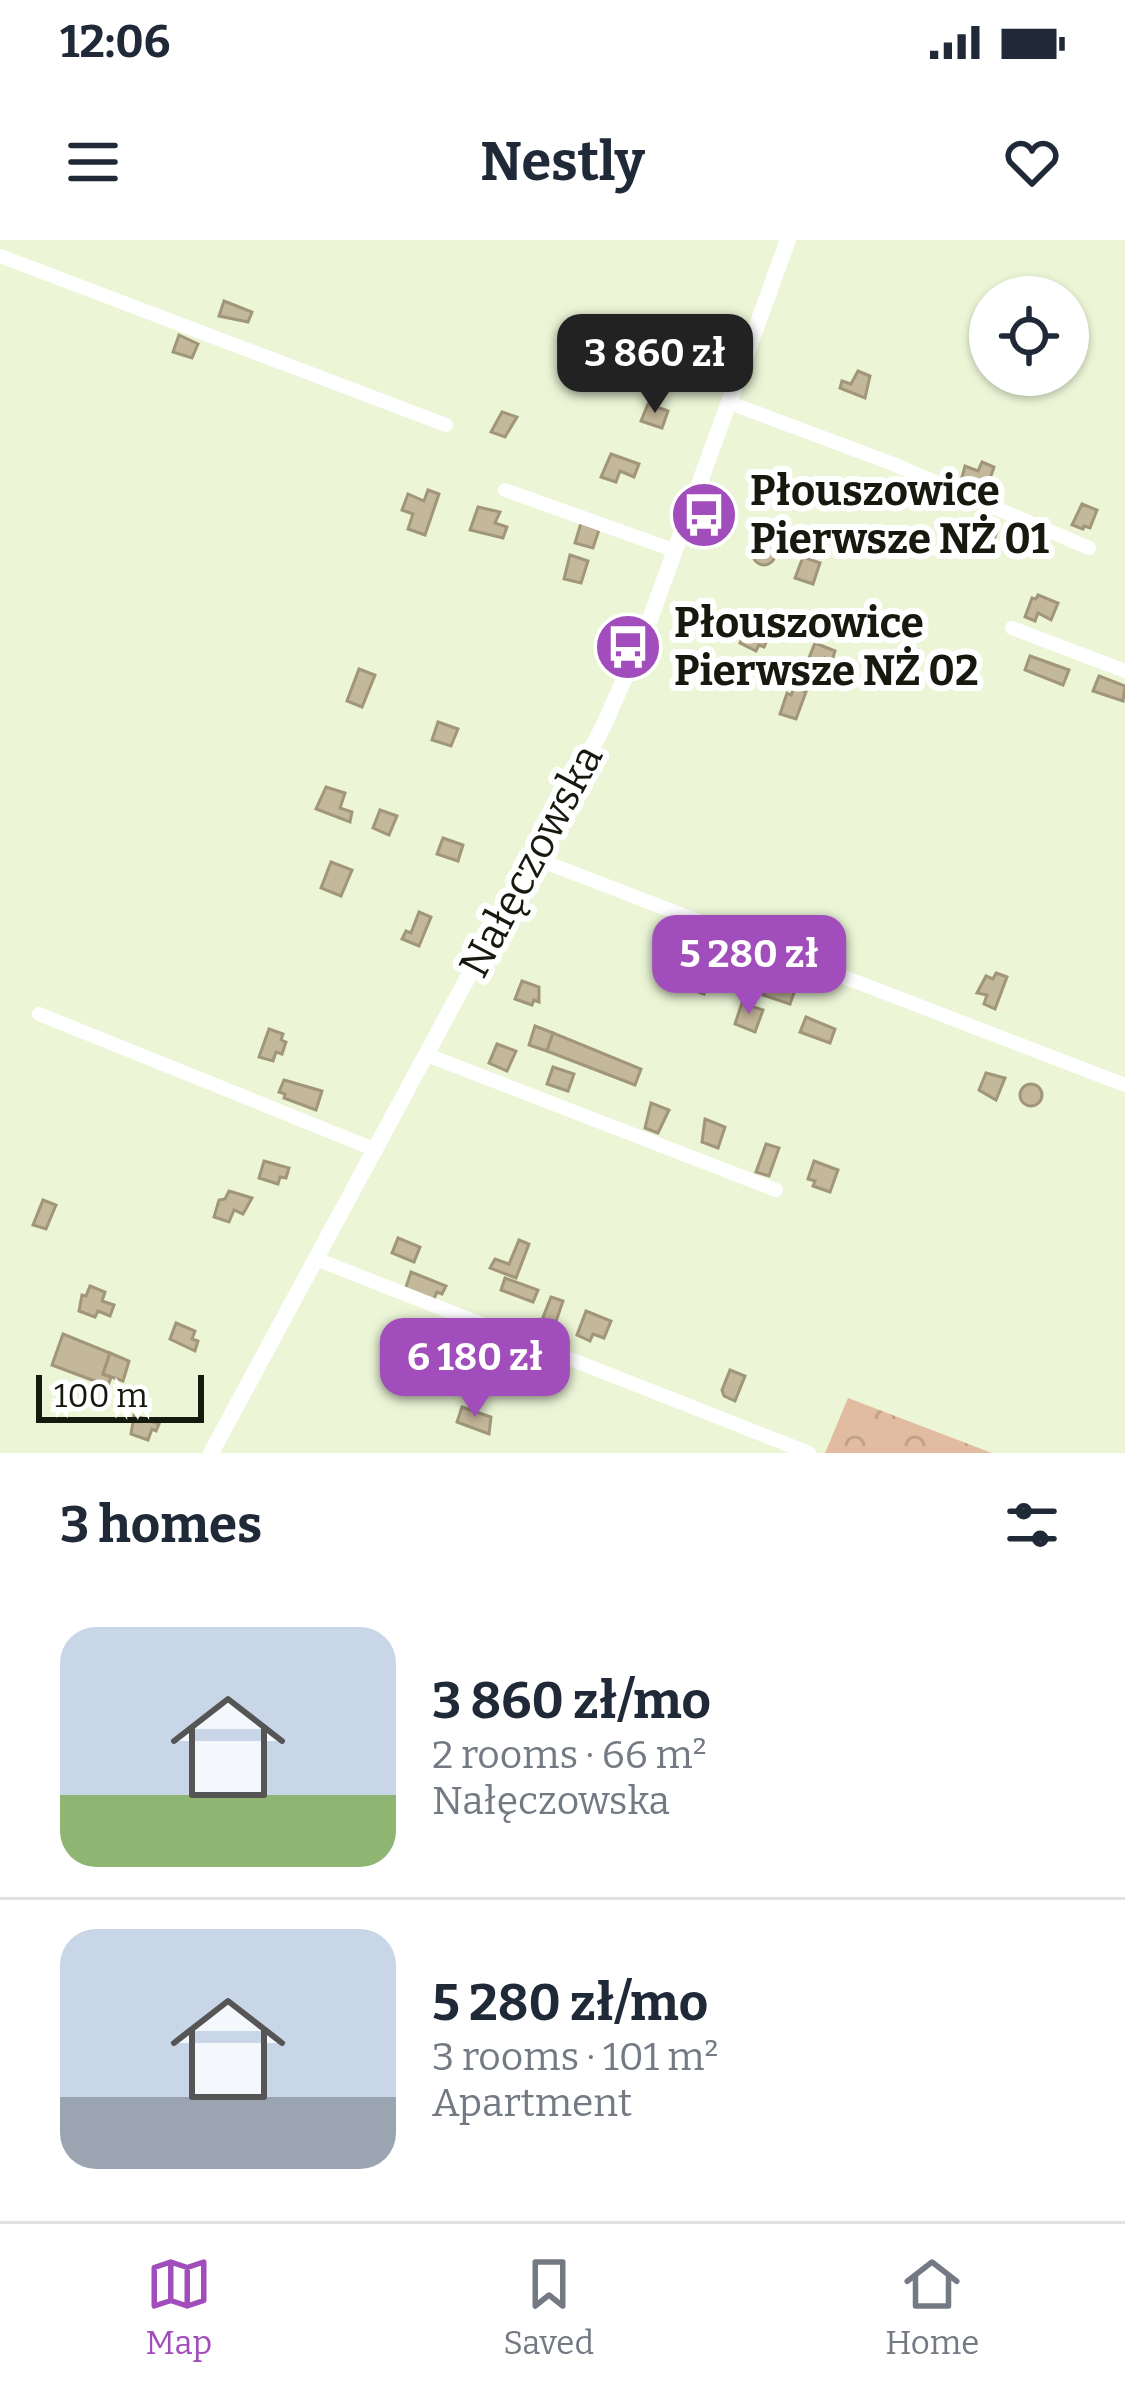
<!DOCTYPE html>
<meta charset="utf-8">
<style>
body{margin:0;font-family:Bitter,serif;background:#f6f6f7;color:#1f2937;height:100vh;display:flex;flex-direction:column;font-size:45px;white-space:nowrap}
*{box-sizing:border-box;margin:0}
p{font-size:39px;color:#747a83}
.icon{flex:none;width:66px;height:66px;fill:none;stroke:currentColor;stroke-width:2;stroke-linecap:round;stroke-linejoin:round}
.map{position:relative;height:1213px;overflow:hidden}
.details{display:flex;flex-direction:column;background:#fff;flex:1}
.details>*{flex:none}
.fabs{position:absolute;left:969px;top:36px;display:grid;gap:24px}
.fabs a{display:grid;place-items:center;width:120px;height:120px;border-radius:50%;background:#fff;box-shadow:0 3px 9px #0004;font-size:60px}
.scale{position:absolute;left:36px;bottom:30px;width:168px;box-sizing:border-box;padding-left:12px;border:6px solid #16190e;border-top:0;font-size:33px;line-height:42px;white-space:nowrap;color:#16190e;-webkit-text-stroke:9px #fff;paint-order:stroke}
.price{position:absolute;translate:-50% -102px;padding:0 27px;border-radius:24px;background:#a24dbc;color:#fff;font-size:39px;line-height:78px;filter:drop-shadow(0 3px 6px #0008)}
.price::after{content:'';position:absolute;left:50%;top:72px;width:36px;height:27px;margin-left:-18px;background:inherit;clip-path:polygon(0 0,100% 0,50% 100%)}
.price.current{background:#222;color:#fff}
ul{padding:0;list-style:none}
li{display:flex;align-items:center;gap:36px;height:300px;padding:0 60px}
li+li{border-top:3px solid #e0e1e3}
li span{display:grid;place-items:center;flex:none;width:336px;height:240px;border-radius:36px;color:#555}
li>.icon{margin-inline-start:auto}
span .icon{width:144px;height:144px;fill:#fffc;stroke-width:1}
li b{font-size:51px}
h2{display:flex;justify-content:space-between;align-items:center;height:144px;padding:0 60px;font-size:51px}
.status{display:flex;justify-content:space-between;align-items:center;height:84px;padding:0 60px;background:#fff;direction:ltr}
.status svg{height:33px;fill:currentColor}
header{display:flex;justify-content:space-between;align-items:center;height:156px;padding:0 60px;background:#fff;font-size:54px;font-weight:700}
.tab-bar{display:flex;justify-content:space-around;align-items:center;height:168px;border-top:3px solid #e0e1e3;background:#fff;font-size:33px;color:#747a83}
.tab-bar a{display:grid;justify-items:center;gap:6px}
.tab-bar .current{color:#a24dbc}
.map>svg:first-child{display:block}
.forest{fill:url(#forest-crowns)}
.building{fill:#c4b89a;stroke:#a19679;stroke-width:3}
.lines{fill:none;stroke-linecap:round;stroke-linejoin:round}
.minor{stroke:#fff;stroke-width:14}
.major{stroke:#fff;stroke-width:16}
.labels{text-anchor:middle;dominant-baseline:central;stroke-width:12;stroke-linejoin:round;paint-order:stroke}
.poi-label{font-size:42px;font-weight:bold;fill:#16190e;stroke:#fff;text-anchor:start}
.street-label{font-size:42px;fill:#16190e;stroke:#fff}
</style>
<div class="status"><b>12:06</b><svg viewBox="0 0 49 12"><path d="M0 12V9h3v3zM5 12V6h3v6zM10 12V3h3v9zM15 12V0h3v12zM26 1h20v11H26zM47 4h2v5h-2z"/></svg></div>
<header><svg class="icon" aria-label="menu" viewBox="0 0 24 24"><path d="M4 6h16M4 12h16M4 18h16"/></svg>Nestly<svg class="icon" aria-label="heart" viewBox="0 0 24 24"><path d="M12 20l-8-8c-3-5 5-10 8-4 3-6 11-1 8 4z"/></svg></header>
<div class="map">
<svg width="1125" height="1213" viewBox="0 0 1125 1213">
<defs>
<pattern id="forest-crowns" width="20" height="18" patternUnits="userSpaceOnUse" patternTransform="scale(3)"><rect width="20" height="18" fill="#e2bca1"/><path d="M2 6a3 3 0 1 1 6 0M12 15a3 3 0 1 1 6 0" fill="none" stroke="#c1a189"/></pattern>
</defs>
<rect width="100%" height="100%" fill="#ecf6d7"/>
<polygon class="forest" points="848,1158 992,1213 825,1213"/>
<g class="building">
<polygon points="224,61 252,72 248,82 219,76"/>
<polygon points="645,81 667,89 664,100 673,103 670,114 638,105"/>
<polygon points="179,95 198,104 192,118 173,112"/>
<polygon points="858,131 870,136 865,158 840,148 842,141 851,144"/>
<polygon points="648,164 668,171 662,188 641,181"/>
<polygon points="502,172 517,177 505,197 491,192"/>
<polygon points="611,214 639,224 634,237 620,231 616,242 601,237"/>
<polygon points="982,222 994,227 987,247 962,237 965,226 978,231"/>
<polygon points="428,250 439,254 425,295 408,289 413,274 402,270 408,254 424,261"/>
<polygon points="1082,264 1097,270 1090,288 1084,286 1083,289 1072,285"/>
<polygon points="478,267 500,272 495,283 507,287 503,298 470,290"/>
<polygon points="581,283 599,290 593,308 575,303"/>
<polygon points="982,283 998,289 989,312 979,308 982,299 977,297"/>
<circle cx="764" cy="314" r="11"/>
<polygon points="570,315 588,321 581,343 564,339"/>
<polygon points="803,317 820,323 813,344 795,338"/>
<polygon points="1038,355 1058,363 1051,380 1038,373 1035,381 1025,377 1032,358 1036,359"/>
<polygon points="747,386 769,396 764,407 759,405 756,411 740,403"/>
<polygon points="815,403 835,411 832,421 825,418 817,436 804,430"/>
<polygon points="1030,416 1069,430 1063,445 1025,430"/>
<polygon points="359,429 375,435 362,467 347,461"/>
<polygon points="1099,436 1125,446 1123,461 1093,451"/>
<polygon points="794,448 806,452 796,479 780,474 787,453 791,455"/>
<polygon points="438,482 458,489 451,506 432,500"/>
<polygon points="326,547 345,553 340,568 352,572 350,582 316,569"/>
<polygon points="380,570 397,576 389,595 373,588"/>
<polygon points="443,598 463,605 458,621 437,614"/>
<polygon points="331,622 352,630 341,656 321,648"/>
<polygon points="419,672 431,677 419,706 402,699 406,691 411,693"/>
<polygon points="689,727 711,734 704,754 682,746"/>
<polygon points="996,733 1007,737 995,769 984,764 987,755 977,753 986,736 993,739"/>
<polygon points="522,741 539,747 539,762 534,760 532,765 515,759"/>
<polygon points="768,741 795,750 790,764 763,755"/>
<polygon points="742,763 763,770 755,792 735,784"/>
<polygon points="806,777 835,789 830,803 800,792"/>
<polygon points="535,786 553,793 547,811 529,805"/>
<polygon points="269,789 283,794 281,800 286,802 282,814 276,812 273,821 259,817"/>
<polygon points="553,793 641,829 635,845 547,811"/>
<polygon points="497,804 516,811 507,831 489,823"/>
<polygon points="553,827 574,834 568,851 547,844"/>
<polygon points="986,833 1005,838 996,860 979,850"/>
<polygon points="284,840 322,851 316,870 284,858 285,854 279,852"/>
<circle cx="1031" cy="855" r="11"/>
<polygon points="651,863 669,870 658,893 645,888"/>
<polygon points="705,879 725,887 718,908 702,902"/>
<polygon points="766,904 779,908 769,936 756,932"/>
<polygon points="264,921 289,928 286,938 280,937 278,944 259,938"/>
<polygon points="814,921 838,930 830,952 813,946 815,941 808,939"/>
<polygon points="229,951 252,958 243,974 234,970 229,982 214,977 219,960 225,959"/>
<polygon points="43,960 56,965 46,989 33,985"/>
<polygon points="398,998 420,1007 414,1022 392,1013"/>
<polygon points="519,1000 529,1004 516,1038 490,1028 495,1019 509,1024"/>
<polygon points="411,1032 446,1046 442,1054 437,1052 433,1061 405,1050"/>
<polygon points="505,1038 538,1050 533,1062 501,1050"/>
<polygon points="90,1046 105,1052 102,1061 114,1065 110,1076 98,1071 95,1077 79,1071 82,1055 86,1056"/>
<polygon points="551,1057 563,1061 553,1090 540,1085"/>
<polygon points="586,1071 611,1081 604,1098 593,1094 590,1101 577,1095"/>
<polygon points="176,1083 195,1091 192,1099 198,1101 195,1111 170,1099"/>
<polygon points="437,1084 452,1085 466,1093 461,1106 433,1095"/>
<polygon points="63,1094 110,1113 103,1134 111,1137 108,1146 52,1125"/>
<polygon points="110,1113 129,1121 123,1141 103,1134"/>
<polygon points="730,1130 745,1136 735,1161 724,1156 722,1150"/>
<polygon points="462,1167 491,1177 489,1194 457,1182"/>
<polygon points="134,1175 159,1184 156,1191 152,1189 148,1200 131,1194"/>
</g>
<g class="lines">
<g class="minor">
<polyline points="0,16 446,185"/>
<polyline points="730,163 893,224 1089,308"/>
<polyline points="505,250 676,311"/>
<polyline points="1012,388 1125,431"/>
<polyline points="534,618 1125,845"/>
<polyline points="39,774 376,910"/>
<polyline points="427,815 776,950"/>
<polyline points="316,1019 809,1213"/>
</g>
<polyline class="major" points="211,1213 603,487 646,390 788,0"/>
</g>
<defs>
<g id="bus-disc" transform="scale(3.45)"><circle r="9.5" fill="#a24dbc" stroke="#fff"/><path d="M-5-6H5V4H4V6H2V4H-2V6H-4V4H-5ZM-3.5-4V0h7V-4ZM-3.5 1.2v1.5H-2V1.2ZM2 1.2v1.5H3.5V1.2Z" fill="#fff"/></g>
</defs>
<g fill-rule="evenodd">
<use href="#bus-disc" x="704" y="275"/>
<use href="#bus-disc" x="628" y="407"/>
</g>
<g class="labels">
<g class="poi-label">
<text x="750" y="251">Płouszowice<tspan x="750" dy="48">Pierwsze NŻ 01</tspan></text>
<text x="674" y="383">Płouszowice<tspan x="674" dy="48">Pierwsze NŻ 02</tspan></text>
</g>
<g class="street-label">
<text transform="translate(531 621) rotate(-62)">Nałęczowska</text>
</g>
</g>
</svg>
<div class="fabs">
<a><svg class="icon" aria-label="locate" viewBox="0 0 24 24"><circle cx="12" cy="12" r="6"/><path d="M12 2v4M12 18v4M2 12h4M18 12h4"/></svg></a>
</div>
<div class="scale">100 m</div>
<b class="price current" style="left:655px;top:176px">3 860 zł</b>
<b class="price" style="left:749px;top:777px">5 280 zł</b>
<b class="price" style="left:475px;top:1180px">6 180 zł</b>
</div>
<section class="details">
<h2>3 homes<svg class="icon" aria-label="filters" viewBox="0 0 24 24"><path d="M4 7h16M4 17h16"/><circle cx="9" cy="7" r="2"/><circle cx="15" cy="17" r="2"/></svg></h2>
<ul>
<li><span style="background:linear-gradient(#c9d6e8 70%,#8fb573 0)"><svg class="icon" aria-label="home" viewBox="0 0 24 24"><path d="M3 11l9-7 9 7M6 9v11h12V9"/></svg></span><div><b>3 860 zł/mo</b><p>2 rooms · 66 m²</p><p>Nałęczowska</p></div></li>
<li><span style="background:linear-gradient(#c9d6e8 70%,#9aa5b1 0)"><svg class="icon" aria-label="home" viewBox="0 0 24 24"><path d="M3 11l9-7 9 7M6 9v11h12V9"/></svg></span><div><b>5 280 zł/mo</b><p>3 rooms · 101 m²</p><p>Apartment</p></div></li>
</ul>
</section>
<nav class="tab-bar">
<a class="current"><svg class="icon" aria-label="map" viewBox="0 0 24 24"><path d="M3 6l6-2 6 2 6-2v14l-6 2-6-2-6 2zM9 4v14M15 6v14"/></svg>Map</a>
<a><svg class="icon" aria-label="saved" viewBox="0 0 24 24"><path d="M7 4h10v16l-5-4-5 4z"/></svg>Saved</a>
<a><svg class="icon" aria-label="home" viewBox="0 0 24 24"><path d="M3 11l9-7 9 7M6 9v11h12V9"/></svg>Home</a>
</nav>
